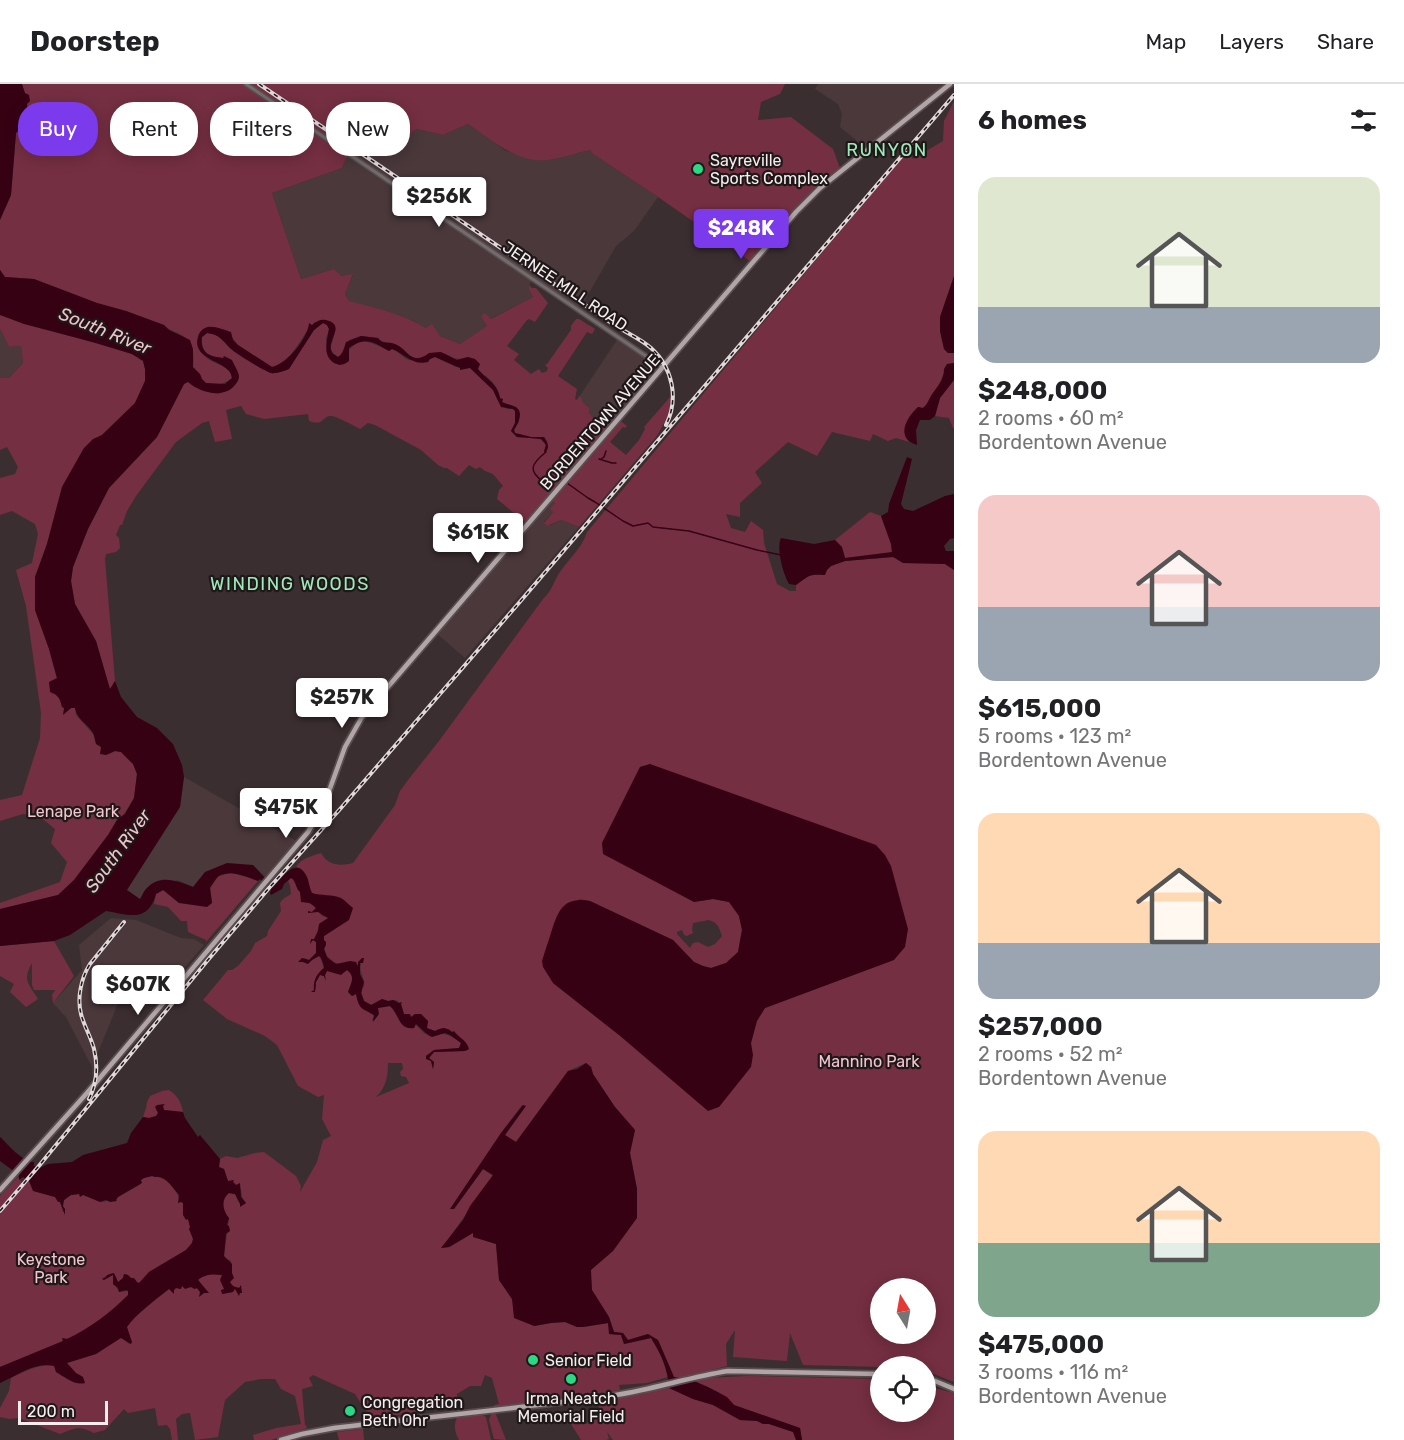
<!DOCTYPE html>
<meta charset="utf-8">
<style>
body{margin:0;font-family:Rubik,sans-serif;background:#f6f6f6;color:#202124;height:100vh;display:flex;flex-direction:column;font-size:22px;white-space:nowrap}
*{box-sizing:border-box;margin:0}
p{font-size:20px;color:#757577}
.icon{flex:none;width:33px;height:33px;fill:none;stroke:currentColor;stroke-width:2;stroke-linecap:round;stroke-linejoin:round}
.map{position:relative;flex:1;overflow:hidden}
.sheet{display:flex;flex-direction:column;background:#fff;width:450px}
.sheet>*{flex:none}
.guide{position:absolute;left:18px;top:18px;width:570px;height:54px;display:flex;gap:12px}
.needle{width:39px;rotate:349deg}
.fabs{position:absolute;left:870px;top:1194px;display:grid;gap:12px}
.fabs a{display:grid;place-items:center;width:66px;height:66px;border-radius:50%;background:#fff;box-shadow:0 3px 15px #0003;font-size:30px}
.scale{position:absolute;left:18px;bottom:15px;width:90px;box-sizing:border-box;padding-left:6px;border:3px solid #f6edef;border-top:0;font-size:16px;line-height:21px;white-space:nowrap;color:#f6edef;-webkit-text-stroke:4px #1e1819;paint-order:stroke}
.price{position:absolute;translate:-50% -51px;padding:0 14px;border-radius:6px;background:#fff;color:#222;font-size:20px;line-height:39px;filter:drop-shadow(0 2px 3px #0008)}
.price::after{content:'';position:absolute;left:50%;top:36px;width:18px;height:14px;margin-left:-9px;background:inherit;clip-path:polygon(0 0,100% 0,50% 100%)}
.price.current{background:#7c3aed;color:#fff}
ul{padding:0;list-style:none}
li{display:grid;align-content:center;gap:12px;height:318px;padding:0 24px}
li span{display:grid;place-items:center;height:186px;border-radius:18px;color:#555}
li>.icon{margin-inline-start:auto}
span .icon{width:108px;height:108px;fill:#fffc;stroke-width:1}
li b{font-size:26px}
h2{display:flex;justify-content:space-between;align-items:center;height:72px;padding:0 24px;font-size:26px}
.pill{padding:0 21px;border-radius:24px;background:#fff;box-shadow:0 3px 15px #0003;font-size:21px;line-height:54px}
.pill.current{background:#7c3aed;color:#fff}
header{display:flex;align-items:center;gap:36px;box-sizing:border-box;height:84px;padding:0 30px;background:#fff;border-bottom:2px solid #e0e0e0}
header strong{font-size:28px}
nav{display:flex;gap:33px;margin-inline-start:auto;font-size:21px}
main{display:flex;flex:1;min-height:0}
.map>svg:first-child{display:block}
.built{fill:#4a383b}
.green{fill:#752f42;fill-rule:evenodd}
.water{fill:#370114}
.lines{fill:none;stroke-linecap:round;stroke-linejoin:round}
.stream{stroke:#370114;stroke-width:1.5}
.minor-casing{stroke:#594d4f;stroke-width:6}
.major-casing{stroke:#594d4f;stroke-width:8}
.minor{stroke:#726c6d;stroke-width:3}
.major{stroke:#b2a5a7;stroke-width:4.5}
.rail-casing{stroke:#e1d8da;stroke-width:4}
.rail{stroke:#1e1819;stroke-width:1.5;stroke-dasharray:4.5;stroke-linecap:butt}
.poi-dot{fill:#2bd884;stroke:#1e1819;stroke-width:2}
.labels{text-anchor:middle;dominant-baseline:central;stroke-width:4.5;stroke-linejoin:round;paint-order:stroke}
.poi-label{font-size:16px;fill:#f6edef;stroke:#1e1819;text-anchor:start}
.street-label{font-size:16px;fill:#f6edef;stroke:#1e1819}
.park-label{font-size:16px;fill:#f4c5cd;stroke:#1e1819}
.neighbourhood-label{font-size:18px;letter-spacing:1.5px;fill:#9feaba;stroke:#1e1819}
.water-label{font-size:18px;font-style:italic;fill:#f3c3cc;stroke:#1e1819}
</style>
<header>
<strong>Doorstep</strong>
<nav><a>Map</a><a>Layers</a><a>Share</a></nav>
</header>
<main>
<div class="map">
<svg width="954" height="1356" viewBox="0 0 954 1356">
<rect width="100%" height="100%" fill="#3b2e31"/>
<g class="built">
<polygon points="818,0 950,0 866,67 855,55 840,43 842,30 838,20 815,5"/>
<polygon points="468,40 506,67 547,76 590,66 593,70 658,113 634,147 616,162 585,216 577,225 534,195 529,201 529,206 533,213 490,235 485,229 488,242 460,260 440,252 414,237 388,228 349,217 345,210 353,191 342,192 334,185 301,195 272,109 342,84 348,70 359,63 368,53 376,49 392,45 408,51 417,45 443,51"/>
<polygon points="0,245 9,263 21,262 23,279 9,294 0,294"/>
<polygon points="619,253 662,283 605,350 577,316"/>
<polygon points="550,413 555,419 553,428 544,438 551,441 561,436 579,443 465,574 435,548"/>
<polygon points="184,693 298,758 268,795 253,781 205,788 194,803 177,796 140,816 126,806 180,723"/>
<polygon points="111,834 136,836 181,854 194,855 204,861 161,911 156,909 139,930 131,925 142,911 125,902 97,971 98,985 92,992 92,983 66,933 53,919 82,886 79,861"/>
</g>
<g class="green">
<path d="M22,0H785L780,10L761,18L758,36L791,33L833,65L841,87L820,104L753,179L658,113L593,70L590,66C576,69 562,74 548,76C519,80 491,56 468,40L443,51L417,45L408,51L392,45L376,49L368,53L359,63L348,70L342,84L272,109L301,195L334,185L342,192L353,190L345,210L349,217C376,224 403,230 426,244L432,240L440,252L460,260L487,242L481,232L485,229L491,235L533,213L529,206V201L532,204H536L548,219L535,238L529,235L527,236L507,262L519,270L514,276L531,290L539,285L542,289L547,287L548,284L545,281L547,280L571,246V242L576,235H579L595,245L592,250L587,248L558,292L577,305L575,315L577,316L579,312L582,315V318L589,324V330L607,346L618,335L627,342L625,344L623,343L610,358L626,371L639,356L645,345L644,343L671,312C671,328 665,339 656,353L579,443L561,436L547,442L544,439L553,428L550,425L555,419L550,414L527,440L497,415L499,406L503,402L493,390L485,387L480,383L476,385L469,381L459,392L447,384H444L438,381L421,366L375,341L368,339L360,345C354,342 338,333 332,332C321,331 325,343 309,337L308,330L264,335L246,330L241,322L226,326L232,355L215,358L209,337L202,339L176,358L136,412L127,427L122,441H120L116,451L119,454L120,464L116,468L106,470L105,475L115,597L110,606L96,557L75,520L71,497L73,483L88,445L109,404L157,353L184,300L188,297C196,306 208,307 219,310L238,292C236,284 231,277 223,274C220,273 216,274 213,273C204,270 201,261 202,253L207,249C219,250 223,257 230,264C236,270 263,286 271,289C276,290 284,287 289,284L314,246L323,239L327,241L329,245L326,255L327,263L339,281C355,254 361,252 389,267L392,265C398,267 403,274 409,276C417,277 429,276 435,273L456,283L470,284L493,306L498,317L507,325H513L516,327L515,339L511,347L517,353C528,354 547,351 546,365L548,363L544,353H531L515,349L514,346L519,338L515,323L508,320L504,321L502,318L503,315H500C499,306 495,300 488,294C484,290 484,293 480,288C475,282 476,280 468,273C451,278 454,271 441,269C433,267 427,273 418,274C408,274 407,267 399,262C391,257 384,261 378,254L361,252L349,256L341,271L338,273C325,264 334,260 334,249C334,246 332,242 332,238H315C300,252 294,277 272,283L238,261L231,252L204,245C194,254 197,266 207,274C213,279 222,280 228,286C231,289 231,290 232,294C225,300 209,305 202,296C201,294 201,292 200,291C198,288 195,286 193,283C194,274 194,260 186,254C179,248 171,248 164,241L126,227L97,219L34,195L5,193L0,186V136L11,111L16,49L28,35Z"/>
<path d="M954,17V192L940,233V247L944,265L948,269H954V279L947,280L939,302L932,310L927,321L922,324L918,323C909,332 899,348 909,358L896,354L888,357L873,350L870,357L832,348L817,372L788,358L755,388L762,399L740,419V433L726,430L731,444L745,448L751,437L763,446L764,459L777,500L790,507H796V501C804,495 810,489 820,491L831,482L845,477L893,473L904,479L945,480L954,486V1298L926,1287V1282L880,1283L803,1281L790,1249L787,1277L733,1273L735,1246L726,1260L727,1282L680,1294L674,1293L658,1256L648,1250L628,1256L623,1249L614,1248L609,1233L592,1206L590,1186L613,1167L637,1105L630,1069L635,1046L615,1023L593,990L591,983L586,979L568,987L516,1058L505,1051L525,1023L522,1021L501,1049L450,1125H454L483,1085L493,1092L442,1164L450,1163L474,1148V1153L496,1160L499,1196L512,1215L534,1242L551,1239L565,1238L577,1243H583L609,1239V1250L621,1251L624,1260L651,1254L662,1272L668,1293L647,1299L619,1301L620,1306L494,1324V1321L499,1320L492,1294L485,1291L481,1302H470L457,1310L456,1321L429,1324L415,1329L370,1334L355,1310L313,1291L309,1294L313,1302L302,1305L305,1342L306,1341L307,1344L271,1356H254L253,1351L276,1344L301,1340L295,1312L281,1305L275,1295H261L245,1298L225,1316L218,1353L195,1356L190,1329L182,1330L176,1335L178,1356H172L170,1345L167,1341L158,1342L155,1324L128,1329L124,1325L105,1346L94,1349C80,1341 74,1344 60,1350L19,1334L10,1335L0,1333V1324L9,1307L11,1294C23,1288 40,1279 55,1282L56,1288L74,1298L83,1293L76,1289L66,1279L96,1270L121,1253L129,1260L132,1258C131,1255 127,1248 127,1244C127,1237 162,1211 169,1205L174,1206L176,1204L181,1205L182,1202L191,1203L194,1205L196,1203L200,1208V1210L202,1211L204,1208H208L200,1199L198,1194C205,1190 214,1189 222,1191L224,1205L222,1210L233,1208V1205L239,1204L232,1202L230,1198L232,1189L231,1177L225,1174L224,1172L229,1134C222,1127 221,1115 229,1109L236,1111L238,1117L243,1120L246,1119L242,1113L241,1105L233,1098L228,1097L224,1085L219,1083L220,1075L226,1072L237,1074L255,1069L264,1068L296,1092L301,1102L300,1108L317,1078L323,1056L331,1052L322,1035L324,1011L318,1013L298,1002L277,961L265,952L227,935L203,916L228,886H232L238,882L251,867L255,859L267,852L268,847L281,827L280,819L283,815L291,810L290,801L288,797L290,794L293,795L298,806L300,808L302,816L313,821L316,824L312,828H307H319L322,832L329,834L320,839L315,855H311L316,858V869L309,876L304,874L299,878H303L308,880L312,876L319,872L320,873L324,885C317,889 313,897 314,906L311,908L316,905V898L320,891L324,892L325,895V891L327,887C337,887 335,894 347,886C356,892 351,899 348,908L352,912L356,910L359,920L374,932L372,936L373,937L377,932V924L390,922C399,931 399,945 414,944L415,940L425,950C442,949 447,948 461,959L459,964L434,966L426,972L431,977L433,985L434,978L429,974L434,968L465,967L469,965L449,945H439L435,947L427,944L428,937L421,930H416L411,933L404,930L401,920L396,916L388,917L382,915L372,921L364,917C364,915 361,910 362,908C362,900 365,906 364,898C362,888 357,884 364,875L357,883C335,880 322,879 324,852L335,845L341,814C333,812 318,812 312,809L301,785L296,783C301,774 312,772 321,769C328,782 340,782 353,779L395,721L400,707L408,696L439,657L543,515C551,508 553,500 558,491C567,476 582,465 587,448L905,70L909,67L913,75L943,57L944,37ZM650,680L893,876L765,924L756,937L751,959L619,951L553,899L579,815L590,817L673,856L694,878L703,882L711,884L726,879L738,868L742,846L739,832L729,818L713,815L694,818L602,759L640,683ZM709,836C718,839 719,843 722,852L715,860L708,863L698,858L693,859L690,864L677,850V848L682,846L684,851L687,852L693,849L692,845L693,839ZM388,979H402L403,985L400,988L401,992L406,993L409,999L376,1013C386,1004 388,992 388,979ZM880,1204H926V1250H880Z"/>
<polygon points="0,231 132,270 143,277 145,285 145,297 135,319 102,351 84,364 62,403 47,460 35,493 35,526 49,565 57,595 57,610 60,615 62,623 64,624 64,630 71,624 75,624 76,631 93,650 96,660 101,663 106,671 115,667 121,668 133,680 137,690 134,714 124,730 117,736 108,751 74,796 58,811 0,825 0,819 60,798 67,778 51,759 55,745 39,732 23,730 0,737 0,716 22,711 40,654 41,629 26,522 16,486 32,479 38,450 35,440 12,427 0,431 0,394 15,390 18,383 7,363 0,366 0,294 9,294 23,279 21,262 9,263 0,245"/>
<polygon points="954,296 954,344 953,344 949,334 935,332 940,314"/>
<polygon points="870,428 881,432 891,460 892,469 845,474 842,463 835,456"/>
<polygon points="231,789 251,794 258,797 206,858 206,856 188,848 187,837 181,837 168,823 154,820 156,810 164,806 179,819 212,819 210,804 218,792"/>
<path d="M54,857L74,892L53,919L52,911L55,906H34L32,901V879C22,896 29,900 38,915L26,923L10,908L14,900L0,892V862Z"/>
<path d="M169,1006C178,1012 181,1018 183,1028L164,1026L163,1022L156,1032L149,1034L143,1033L146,1024L147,1018L150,1012L162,1007Z"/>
<path d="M152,1092L155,1093C167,1092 177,1107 181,1118L183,1119V1131L188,1135L193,1155L192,1159L186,1166L149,1188L139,1200L126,1190H124L123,1194L118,1199L116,1193L112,1189L103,1194L102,1195L113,1191V1200L117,1204L119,1208L128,1207L129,1211C117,1222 78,1257 62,1255L63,1257L0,1283V1112L18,1093L24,1102L29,1097L34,1107L55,1113L60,1118L63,1128H65L62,1122L64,1116L71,1111L79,1110L89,1112L100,1118L116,1116L118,1113L141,1100V1096L144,1094Z"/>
<path d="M748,1292L880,1295V1328H926V1302L954,1309V1356H802L800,1344L734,1321C722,1307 710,1305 694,1297L703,1294Z"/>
<polygon points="669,1304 693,1315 713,1321 740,1336 757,1337 763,1340 769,1340 793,1348 796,1356 613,1356 607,1348 609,1355 606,1356 581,1356 566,1332 570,1331 583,1340 592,1339 597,1333 598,1334 603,1333 597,1318"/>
<polygon points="492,1328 495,1328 506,1356 494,1355 489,1336"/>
<path d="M481,1330L486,1333L491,1356H459C455,1349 453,1341 457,1334L472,1331Z"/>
<polygon points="363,1345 364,1356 339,1356 337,1348"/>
</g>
<g class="water">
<polygon points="0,0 22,0 25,9 29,11 30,17 27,20 29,36 16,49 11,111 0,136"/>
<path d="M0,186L5,193L34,195L97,219L126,227L164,241L169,246L190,256L193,265V283L200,290L202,295L206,299L225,300L232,294C231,290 231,289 228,286C218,276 192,273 198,253C199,248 203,244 208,243C216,242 224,246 231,248L233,256L238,261L272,283C287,280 308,254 309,239L312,241C317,237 320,235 326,236C346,241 328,255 331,266C332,270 334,270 338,273C343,270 344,264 346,258L361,252L378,254C383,261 388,257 395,260C408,265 411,283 429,269L441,268L457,276L468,273L475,275L480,280L478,285C486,295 498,300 500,314L503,315L502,318C506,320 512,321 516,323C524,329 518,339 514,346L515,349L531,353H544C548,358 550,364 545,369L544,367L546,361L541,355L517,353L511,347L515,339V327L513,325L501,323L493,306L470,284L460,286V284L435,273L430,275L428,278C413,282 405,270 392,265L389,267C373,258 366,252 349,264V277C344,281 340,282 334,279C322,271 327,257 329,245L327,241L323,239L314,246L289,285C284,287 276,290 271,289C263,286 236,270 230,264C223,257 219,250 207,249L202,253C200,269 209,272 223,274L224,272L232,276C234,281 238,286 239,292C239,296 237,298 235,301C224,315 200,309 188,298L184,300L157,353L109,404L88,445L73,483L71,497L75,520L96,557L110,605L115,597L121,613L137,633L157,644L173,660L182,681L184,693L180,723L127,806L140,815C142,812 144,806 148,803C160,790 179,797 193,803L205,788L227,779L253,781L273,803C281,795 296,772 306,791C309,796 309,803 312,809C321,812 332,810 341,814C345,816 349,821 353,824L349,836L324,852V856L326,858V861L324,865L327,873L336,880L350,877L356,878L358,882V878L362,874H364L363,879H360V890L364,898L361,909L364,917L371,921L382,915L388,917L393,916L399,919L402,918L401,920L404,930H410L411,933L415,930H421L428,937L427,944L435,947C443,944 444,942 452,948L454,947C459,954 467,956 469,965L465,967L434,968L429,974L434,978L433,985L431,977L426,975V972L434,966L459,964L461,959L450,951L445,949L432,953L428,951L416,940L414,944C398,946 400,931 390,922L378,924L379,930L373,938L374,931C362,924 359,926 356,910L352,912L348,908C351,899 356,893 347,886L341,891L327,887L325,891L326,897L324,892L320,891L316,898L315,908H311L314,906C313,897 317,889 324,884C324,881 322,874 319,872L312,876L308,880L303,878H298L302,874L309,876L316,869V858L313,856L310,860L311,855H314L318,847L319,840L328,834L318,828L308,829V827L312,828L316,824L310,819L301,818L300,808C295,804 297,797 291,794L284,800L282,805L271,811L270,809L271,806L260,795L258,797C247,793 231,785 219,792C216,794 212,801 210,804L212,819L207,823L179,819L163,806L156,810C148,839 129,831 106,827L70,851L54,857L0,862V825L58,811L74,796L108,751L117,736L125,730L134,714L137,690L133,680L121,668L115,667L106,671L100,670L101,663L96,660C95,656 95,653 93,649C87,639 77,636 75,624H71L63,631L64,624L62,623C60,614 58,611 50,608L49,598L57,594L49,565L35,526V493L47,460L62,403L84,364L93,355L102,351L135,319L145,297V285L143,277L132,270L96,259L24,240L0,231Z"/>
<polygon points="954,192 954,269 948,269 944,265 940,247 940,233"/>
<path d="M954,279V296L940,314L935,332L930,336H920L916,346L917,361C895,354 906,334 918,323L923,324C927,321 928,317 931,312C937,302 944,297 944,285L947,280Z"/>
<path d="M907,373L912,375L901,420L904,425L913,427L945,412L954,410V454L950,455L944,462L946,467H954V486L945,480L903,479L893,473L845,477L831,482L827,486L825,491C809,490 810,491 796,501L789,500C783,490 776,464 781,454L814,460L835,456L842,463L845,474L892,468L891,460L881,432L888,428L889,420Z"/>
<path d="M650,680L876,761L885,771L891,782L908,845L905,863L894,876L765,924L757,937L751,959L753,971L751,983L719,1023L708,1027L619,951L553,899L543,883L542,877C545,867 548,858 551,849C558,827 563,812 590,817L673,856L694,878L703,882L711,884L726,879L738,868L742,846L739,832L729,818L713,815L694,818L603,770L602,759L640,683Z"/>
<path d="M586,979L591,983L593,990L615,1023L635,1046L630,1069L637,1105V1134L613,1167L591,1186L592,1206L609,1233L614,1248L623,1249L628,1256L648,1250L658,1256L674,1293L680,1294L682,1300L694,1297L708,1303L727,1313L734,1321L800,1344L802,1356H796L793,1348L769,1340H763L757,1337L740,1336L713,1321L693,1315L669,1304C668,1285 661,1270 651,1254L624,1260L621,1251L609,1250L608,1239L583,1243H577L565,1238L551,1239L534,1242L514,1234L512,1215L499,1196L496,1160L473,1153V1149L449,1163L441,1164L463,1136L470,1122L493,1091L483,1085L454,1125H450L501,1049L523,1021L526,1022L505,1051L516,1058L568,987L577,985Z"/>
<path d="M165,1020L163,1022L164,1026L183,1028L185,1034L198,1053L200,1051L220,1075L219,1083L224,1085L228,1097L234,1096L233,1098L236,1101L240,1099L241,1113L246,1119L240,1123V1120L235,1110L229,1109C220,1116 223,1127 229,1134L227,1141L229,1142L230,1147L226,1150L224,1172L232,1180V1189L234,1194L230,1198C232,1202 235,1203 239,1204L241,1201L242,1209H240L239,1212L235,1205L233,1208L222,1210L221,1206L224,1205L220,1196L222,1191C213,1190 205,1190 198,1196L209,1209H204L199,1213L200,1208L197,1204L195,1205L191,1203L185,1205L182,1202L181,1205L176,1204L174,1206V1210L169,1205C155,1216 137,1229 127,1243L132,1258L131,1260L121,1254L96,1270L67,1279L76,1289L83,1293L85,1299C75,1302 65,1293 56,1288L54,1282C36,1277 16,1292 0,1299V1283L63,1257L62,1254L67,1255C90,1244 110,1229 128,1211V1207L126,1206L119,1208L118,1204L113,1200V1191L104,1196L102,1195L106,1193L107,1191L114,1189L118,1198L123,1194L124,1190L128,1191L131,1194H134L137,1198L139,1199L149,1188L186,1166L192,1159L193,1155L189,1145L190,1143L188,1135L186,1136L183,1131V1119L181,1118L178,1119L179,1111C172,1103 165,1091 155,1093L152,1092L144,1094L141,1096L142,1099L118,1113L116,1116L117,1117L110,1118L106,1116L100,1118L83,1111L80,1113L79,1110L71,1111L64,1116L63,1122L65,1125V1131L60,1118H58L55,1113L33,1107L29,1097L23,1093L19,1096V1091L0,1077V1053C9,1061 21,1077 34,1078V1082L40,1084L48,1080L72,1078L83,1071L127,1059L131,1049L143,1033L149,1034L156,1032L158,1029L155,1023L157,1021Z"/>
</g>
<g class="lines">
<g class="stream">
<path d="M546,368C531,380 527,387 545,399L558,394L563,396"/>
<polyline points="599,375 612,379 616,379"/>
<polyline points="601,375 604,373 606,367"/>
<polyline points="567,399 588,414 595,418 623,437 633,442 648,439 653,443 689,447 757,466 781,471"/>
</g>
<g class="minor-casing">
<polyline id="minor" points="246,0 662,283"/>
</g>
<g class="major-casing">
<g id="major">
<polyline points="0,1106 87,1009 308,748 324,721 345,663 362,633 796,128 820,104 950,0"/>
<polyline points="926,1295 935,1297 954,1305"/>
<path d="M281,1356L302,1350L334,1344C428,1333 522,1324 616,1311C654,1305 690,1293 728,1287L880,1290"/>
</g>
</g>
<use href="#minor" class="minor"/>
<use href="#major" class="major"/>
<g class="rail-casing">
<g id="rail">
<path d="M259,0L616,242C627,249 641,255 651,264C673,284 679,315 666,341"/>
<path d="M89,1015C97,999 98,982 94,965C91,953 84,942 81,930C77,914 81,894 90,880L124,838"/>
<polyline points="0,1127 38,1083 207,877 269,804 341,724 518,520 954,11"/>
</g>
</g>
<use href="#rail" class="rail"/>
</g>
<g class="poi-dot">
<circle cx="698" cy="85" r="6"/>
<circle cx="533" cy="1276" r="6"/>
<circle cx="571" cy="1295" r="6"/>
<circle cx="350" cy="1327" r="6"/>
</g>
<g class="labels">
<g class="poi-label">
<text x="710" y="76">Sayreville<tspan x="710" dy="18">Sports Complex</tspan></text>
<text x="545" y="1276">Senior Field</text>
<text x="571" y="1314" text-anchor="middle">Irma Neatch<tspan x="571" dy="18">Memorial Field</tspan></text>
<text x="362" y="1318">Congregation<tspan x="362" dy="18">Beth Ohr</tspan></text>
</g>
<g class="street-label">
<text transform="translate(565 202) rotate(34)">JERNEE MILL ROAD</text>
<text transform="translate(600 338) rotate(-49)">BORDENTOWN AVENUE</text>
</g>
<g class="park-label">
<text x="73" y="727">Lenape Park</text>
<text x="869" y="977">Mannino Park</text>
<text x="51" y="1175">Keystone<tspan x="51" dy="18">Park</tspan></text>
</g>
<g class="neighbourhood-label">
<text x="887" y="66">RUNYON</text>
<text x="290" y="500">WINDING WOODS</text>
</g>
<g class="water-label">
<text transform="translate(105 247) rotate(22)">South River</text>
<text transform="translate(118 767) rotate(-54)">South River</text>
</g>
</g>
</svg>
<div class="fabs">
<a><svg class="needle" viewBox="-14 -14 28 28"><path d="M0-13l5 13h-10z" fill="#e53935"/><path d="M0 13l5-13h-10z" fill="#757577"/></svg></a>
<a><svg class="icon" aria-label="locate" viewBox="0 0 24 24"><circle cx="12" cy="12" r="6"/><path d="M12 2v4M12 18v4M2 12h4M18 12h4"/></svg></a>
</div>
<div class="scale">200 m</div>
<b class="price" style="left:439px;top:144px">$256K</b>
<b class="price current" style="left:741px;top:176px">$248K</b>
<b class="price" style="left:478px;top:480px">$615K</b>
<b class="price" style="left:342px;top:645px">$257K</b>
<b class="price" style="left:286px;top:755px">$475K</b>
<b class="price" style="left:138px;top:932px">$607K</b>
<div class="guide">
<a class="pill current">Buy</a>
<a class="pill">Rent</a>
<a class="pill">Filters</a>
<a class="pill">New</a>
</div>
</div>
<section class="sheet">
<h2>6 homes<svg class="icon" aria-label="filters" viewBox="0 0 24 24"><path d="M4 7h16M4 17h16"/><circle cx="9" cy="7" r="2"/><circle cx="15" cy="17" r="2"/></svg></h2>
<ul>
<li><span style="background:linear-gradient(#dfe7d0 70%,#9aa5b1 0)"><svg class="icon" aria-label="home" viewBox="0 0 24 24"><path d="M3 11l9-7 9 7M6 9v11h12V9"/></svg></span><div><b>$248,000</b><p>2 rooms · 60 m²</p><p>Bordentown Avenue</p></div></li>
<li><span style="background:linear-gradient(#f6c9c9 60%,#9aa5b1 0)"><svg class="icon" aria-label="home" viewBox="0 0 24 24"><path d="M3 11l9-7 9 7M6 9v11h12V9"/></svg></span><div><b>$615,000</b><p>5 rooms · 123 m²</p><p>Bordentown Avenue</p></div></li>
<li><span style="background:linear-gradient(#ffd9b3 70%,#9aa5b1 0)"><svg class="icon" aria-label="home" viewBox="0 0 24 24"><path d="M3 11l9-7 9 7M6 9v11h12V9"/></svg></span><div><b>$257,000</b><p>2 rooms · 52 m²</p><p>Bordentown Avenue</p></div></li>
<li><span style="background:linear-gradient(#ffd9b3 60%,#7fa58c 0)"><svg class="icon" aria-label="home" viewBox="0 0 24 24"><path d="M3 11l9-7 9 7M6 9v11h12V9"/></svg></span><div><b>$475,000</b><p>3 rooms · 116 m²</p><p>Bordentown Avenue</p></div></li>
</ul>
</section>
</main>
